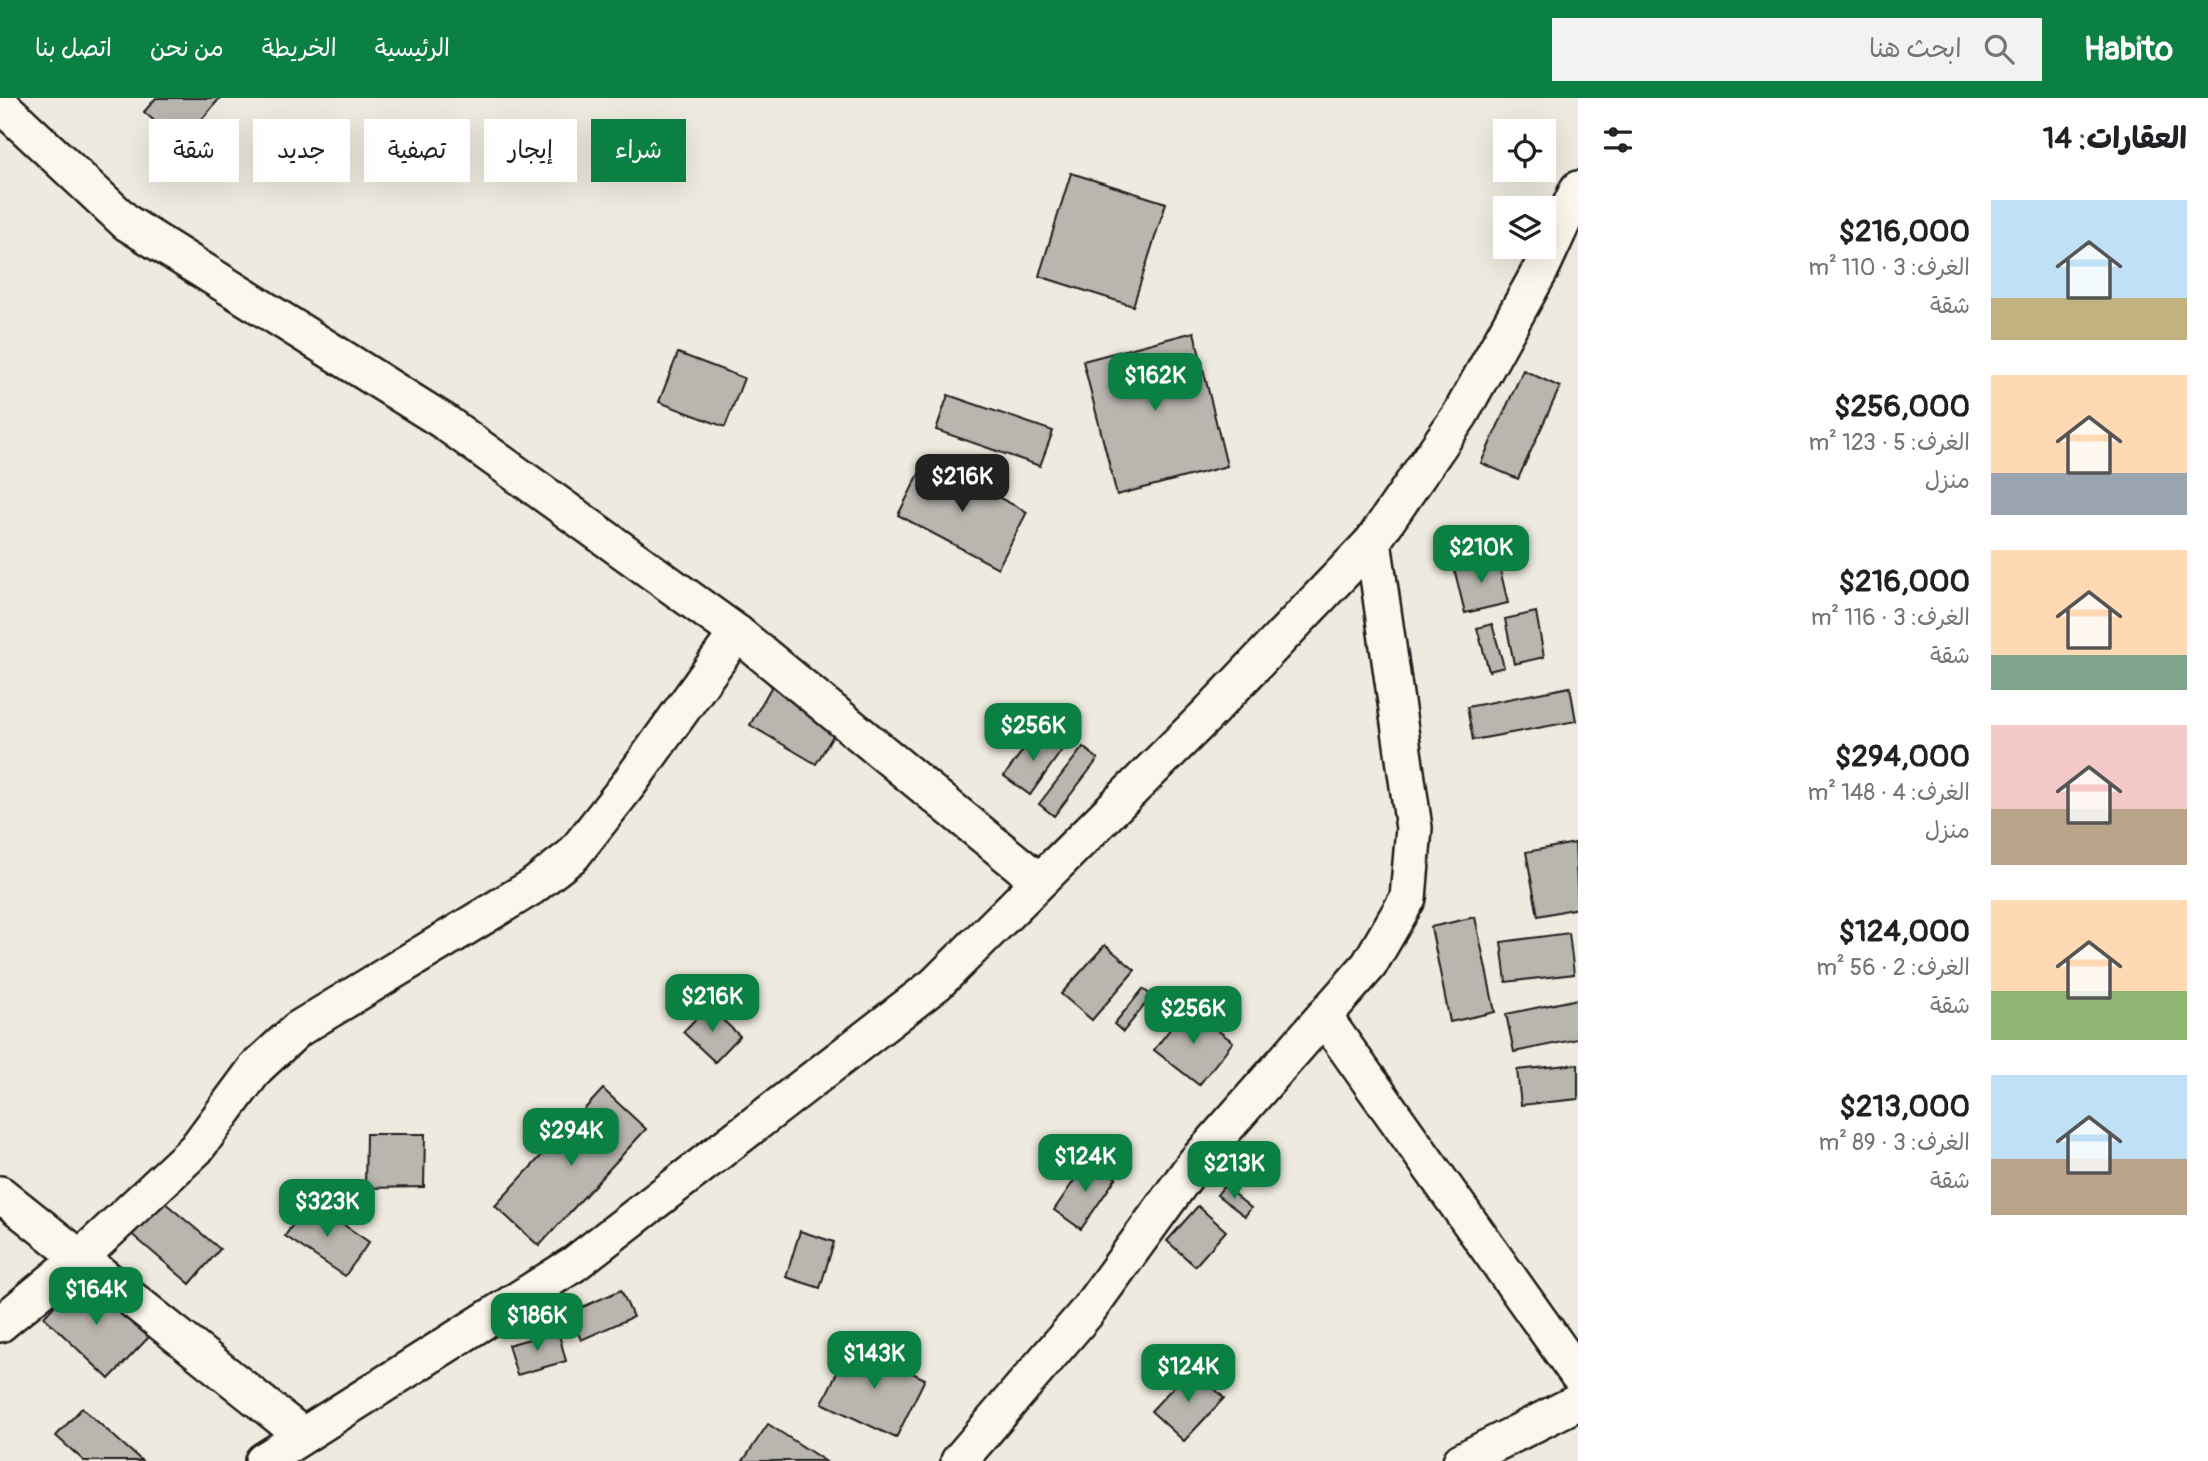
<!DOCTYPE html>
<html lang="ar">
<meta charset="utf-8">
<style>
body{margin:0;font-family:Pangolin,"Playpen Sans Arabic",sans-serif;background:#f2f2f2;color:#202124;direction:rtl;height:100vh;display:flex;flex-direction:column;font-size:26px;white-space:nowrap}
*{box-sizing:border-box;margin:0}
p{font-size:23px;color:#757577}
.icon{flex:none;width:38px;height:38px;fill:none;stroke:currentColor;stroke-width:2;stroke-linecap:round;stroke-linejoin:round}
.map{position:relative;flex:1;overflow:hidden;direction:ltr}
.side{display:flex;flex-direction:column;background:#fff;width:630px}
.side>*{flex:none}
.guide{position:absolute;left:21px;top:21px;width:665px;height:63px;direction:rtl;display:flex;gap:14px}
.fabs{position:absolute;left:1493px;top:21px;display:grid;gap:14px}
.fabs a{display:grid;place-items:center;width:63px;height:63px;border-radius:0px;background:#fff;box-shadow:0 7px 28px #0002;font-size:35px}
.price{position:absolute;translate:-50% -60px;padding:0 16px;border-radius:14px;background:#0b8043;color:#fff;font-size:23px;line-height:46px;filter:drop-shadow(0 2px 4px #0008)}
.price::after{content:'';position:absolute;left:50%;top:42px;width:21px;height:16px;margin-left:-10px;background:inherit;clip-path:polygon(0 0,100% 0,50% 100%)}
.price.active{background:#222;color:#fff}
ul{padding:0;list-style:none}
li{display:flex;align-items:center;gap:21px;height:175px;padding:0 21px}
li span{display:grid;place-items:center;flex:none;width:196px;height:140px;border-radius:0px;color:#555}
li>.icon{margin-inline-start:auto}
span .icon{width:84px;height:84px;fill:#fffc;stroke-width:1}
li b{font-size:30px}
h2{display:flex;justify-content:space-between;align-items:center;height:84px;padding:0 21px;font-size:30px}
.tag{padding:0 24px;border-radius:0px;background:#fff;box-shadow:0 7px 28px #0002;font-size:24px;line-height:63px}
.tag.active{background:#0b8043;color:#fff}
header{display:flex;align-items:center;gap:42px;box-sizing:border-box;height:98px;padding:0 35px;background:#0b8043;color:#fff}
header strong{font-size:33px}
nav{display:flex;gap:38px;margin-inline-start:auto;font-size:24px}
.search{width:490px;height:63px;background:#f2f2f2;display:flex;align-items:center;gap:18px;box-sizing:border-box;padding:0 24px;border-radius:0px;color:#757577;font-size:26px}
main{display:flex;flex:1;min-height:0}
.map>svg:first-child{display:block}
.building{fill:#b9b6af;stroke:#1c1c1c;stroke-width:2}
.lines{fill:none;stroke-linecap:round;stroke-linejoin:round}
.minor-casing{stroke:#1c1c1c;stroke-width:40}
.minor{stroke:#fbf7ec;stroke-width:35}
</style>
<header>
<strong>Habito</strong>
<div class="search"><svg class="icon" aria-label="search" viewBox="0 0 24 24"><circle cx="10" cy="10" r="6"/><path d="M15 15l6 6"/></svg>ابحث هنا</div>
<nav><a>الرئيسية</a><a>الخريطة</a><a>من نحن</a><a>اتصل بنا</a></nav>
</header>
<main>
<section class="side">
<h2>العقارات: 14<svg class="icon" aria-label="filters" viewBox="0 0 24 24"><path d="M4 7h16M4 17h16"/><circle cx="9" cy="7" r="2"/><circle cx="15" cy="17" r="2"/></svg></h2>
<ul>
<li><span style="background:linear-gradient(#bfe0f5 70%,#c2b280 0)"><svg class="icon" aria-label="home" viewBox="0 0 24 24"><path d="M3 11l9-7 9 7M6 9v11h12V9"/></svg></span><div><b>$216,000</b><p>الغرف: 3 · 110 m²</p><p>شقة</p></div></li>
<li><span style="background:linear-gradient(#ffd9b3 70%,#9aa5b1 0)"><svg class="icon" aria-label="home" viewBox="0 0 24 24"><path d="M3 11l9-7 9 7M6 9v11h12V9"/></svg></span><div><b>$256,000</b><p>الغرف: 5 · 123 m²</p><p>منزل</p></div></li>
<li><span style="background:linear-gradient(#ffd9b3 75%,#7fa58c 0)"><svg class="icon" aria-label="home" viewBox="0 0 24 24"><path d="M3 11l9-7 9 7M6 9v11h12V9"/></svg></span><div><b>$216,000</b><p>الغرف: 3 · 116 m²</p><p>شقة</p></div></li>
<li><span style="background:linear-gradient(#f6c9c9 60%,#b9a48a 0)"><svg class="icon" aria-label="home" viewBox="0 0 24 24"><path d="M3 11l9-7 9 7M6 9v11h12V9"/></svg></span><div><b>$294,000</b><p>الغرف: 4 · 148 m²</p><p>منزل</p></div></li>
<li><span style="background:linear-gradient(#ffd9b3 65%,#8fb573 0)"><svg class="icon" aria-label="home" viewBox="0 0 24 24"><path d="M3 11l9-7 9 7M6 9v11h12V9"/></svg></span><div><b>$124,000</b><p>الغرف: 2 · 56 m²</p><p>شقة</p></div></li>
<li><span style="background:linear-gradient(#bfe0f5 60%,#b9a48a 0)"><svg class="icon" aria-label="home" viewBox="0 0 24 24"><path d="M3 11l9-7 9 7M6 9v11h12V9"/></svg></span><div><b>$213,000</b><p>الغرف: 3 · 89 m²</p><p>شقة</p></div></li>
</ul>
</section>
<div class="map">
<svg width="1578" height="1363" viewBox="0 0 1578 1363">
<rect width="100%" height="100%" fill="#eeeadf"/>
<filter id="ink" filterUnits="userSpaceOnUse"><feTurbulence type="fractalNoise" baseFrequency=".0143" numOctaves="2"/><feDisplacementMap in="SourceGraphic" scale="14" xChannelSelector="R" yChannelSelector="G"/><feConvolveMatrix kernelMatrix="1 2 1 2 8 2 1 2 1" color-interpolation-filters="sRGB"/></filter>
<g filter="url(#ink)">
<g class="building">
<polygon points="156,0 220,0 181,46 144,14"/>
<polygon points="1071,75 1166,105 1133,208 1039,178"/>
<polygon points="1194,234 1227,368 1117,397 1083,263"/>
<polygon points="678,255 744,280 725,329 659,304"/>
<polygon points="1523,272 1560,289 1518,381 1481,365"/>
<polygon points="948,297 1053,333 1040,368 936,332"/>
<polygon points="926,362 1027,414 998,470 898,417"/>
<polygon points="1497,459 1508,505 1465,515 1454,470"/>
<polygon points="1536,514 1544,559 1514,566 1505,521"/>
<polygon points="1492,526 1504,569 1489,573 1477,530"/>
<polygon points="774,584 842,623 816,666 750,627"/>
<polygon points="1570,589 1576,623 1473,642 1467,609"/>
<polygon points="1037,633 1062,652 1030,697 1004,678"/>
<polygon points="1083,649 1098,661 1054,718 1039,706"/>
<polygon points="1575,745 1578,810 1538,818 1526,754"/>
<polygon points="1475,819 1495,914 1450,924 1431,829"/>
<polygon points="1569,835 1574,876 1506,884 1501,844"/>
<polygon points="1105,847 1135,872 1092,922 1061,896"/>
<polygon points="1143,891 1152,898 1123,934 1114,926"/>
<polygon points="1578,901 1578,941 1514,954 1506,916"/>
<polygon points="708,908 740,938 715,964 683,934"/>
<polygon points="1187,909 1233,944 1199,987 1154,952"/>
<polygon points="1578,966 1578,1001 1521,1007 1517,972"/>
<polygon points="603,991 646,1031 539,1148 495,1108"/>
<polygon points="366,1036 425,1036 424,1089 365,1090"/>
<polygon points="1088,1062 1116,1080 1081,1131 1054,1112"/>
<polygon points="1224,1088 1251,1110 1245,1118 1217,1097"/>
<polygon points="158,1099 220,1151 190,1186 129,1134"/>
<polygon points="309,1103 369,1144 345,1178 285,1138"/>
<polygon points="1198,1108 1226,1133 1195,1168 1167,1143"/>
<polygon points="800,1133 834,1144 820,1190 786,1179"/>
<polygon points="83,1177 149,1239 109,1281 44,1219"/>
<polygon points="621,1192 633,1219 581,1242 569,1215"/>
<polygon points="558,1233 566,1263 517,1277 508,1247"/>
<polygon points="851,1246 925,1281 896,1340 822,1305"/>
<polygon points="1192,1269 1224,1300 1184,1343 1151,1313"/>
<polygon points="82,1310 142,1363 84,1363 56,1338"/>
<polygon points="768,1326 825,1363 743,1363"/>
</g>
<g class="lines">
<g class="minor-casing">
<g id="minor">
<polyline points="0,6 127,125 443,323 737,535 1039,783"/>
<polyline points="1324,919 1578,1277"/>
<polyline points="0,1096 301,1336"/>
<polyline points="0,1226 81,1159 196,1051 256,970 298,931 532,789 573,757 628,687 737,535"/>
<polyline points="263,1363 574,1166 936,886 1206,618 1373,443 1460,317 1541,171 1578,91"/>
<polyline points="959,1363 1086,1215 1195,1065 1369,867 1408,800 1414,730 1373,443"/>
<polyline points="1461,1363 1578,1304"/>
</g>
</g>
<use href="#minor" class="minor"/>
</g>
</g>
</svg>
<div class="fabs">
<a><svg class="icon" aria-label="locate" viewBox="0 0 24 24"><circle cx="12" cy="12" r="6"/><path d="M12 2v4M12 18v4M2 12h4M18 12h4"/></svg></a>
<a><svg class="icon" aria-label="layers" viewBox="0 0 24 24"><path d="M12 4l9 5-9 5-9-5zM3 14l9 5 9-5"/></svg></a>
</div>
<b class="price" style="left:1155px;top:315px">$162K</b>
<b class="price active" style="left:962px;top:416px">$216K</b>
<b class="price" style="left:1481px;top:487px">$210K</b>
<b class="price" style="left:1033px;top:665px">$256K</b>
<b class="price" style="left:712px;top:936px">$216K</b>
<b class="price" style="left:1193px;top:948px">$256K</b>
<b class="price" style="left:571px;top:1070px">$294K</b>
<b class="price" style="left:1085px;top:1096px">$124K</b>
<b class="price" style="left:1234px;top:1103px">$213K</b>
<b class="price" style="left:327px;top:1141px">$323K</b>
<b class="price" style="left:96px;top:1229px">$164K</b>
<b class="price" style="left:537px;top:1255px">$186K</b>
<b class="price" style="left:874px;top:1293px">$143K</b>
<b class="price" style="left:1188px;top:1306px">$124K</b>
<div class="guide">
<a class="tag active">شراء</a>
<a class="tag">إيجار</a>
<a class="tag">تصفية</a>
<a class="tag">جديد</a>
<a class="tag">شقة</a>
</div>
</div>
</main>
